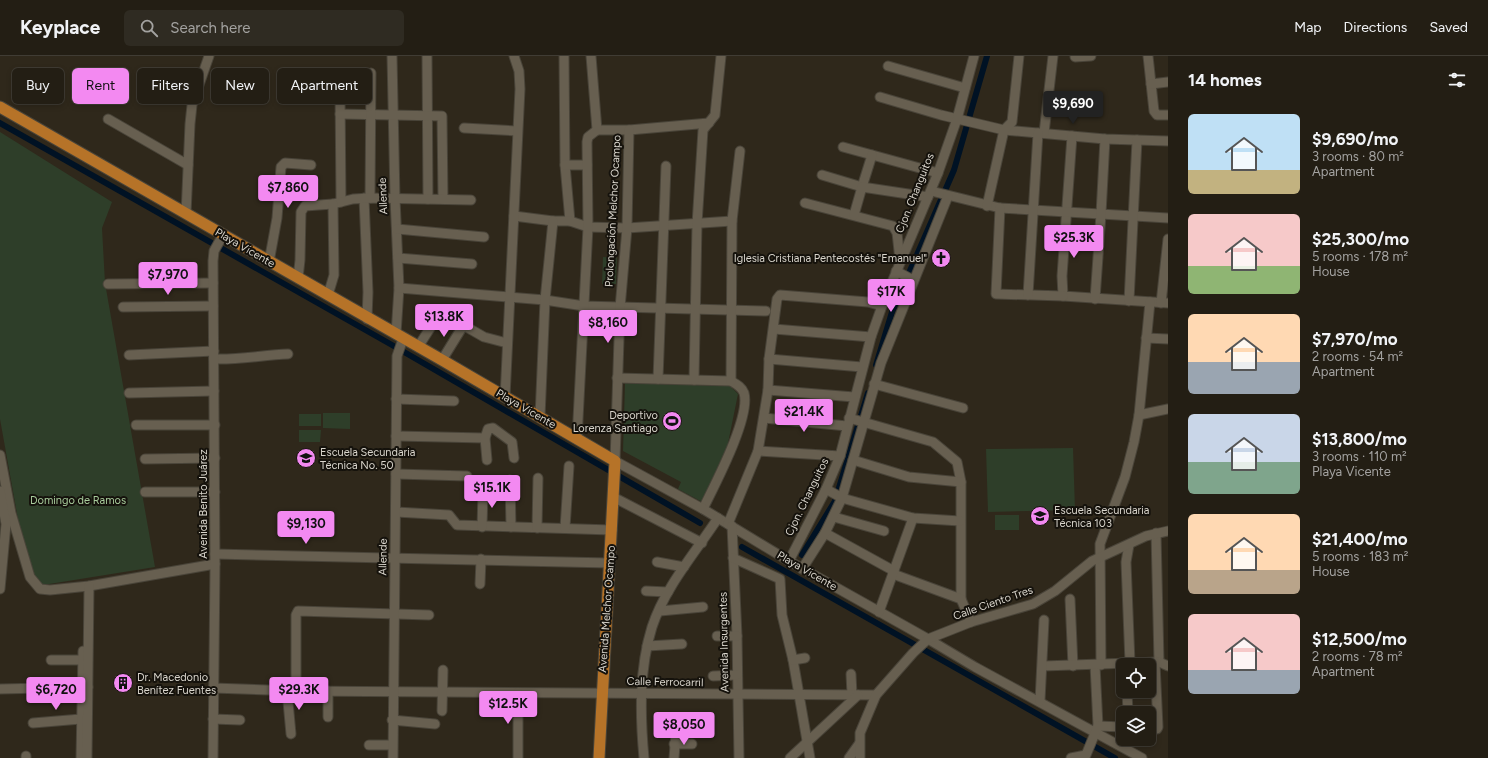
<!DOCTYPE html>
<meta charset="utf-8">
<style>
body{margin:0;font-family:Figtree,sans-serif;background:#2f2b22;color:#f1f3f6;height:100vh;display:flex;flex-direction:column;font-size:15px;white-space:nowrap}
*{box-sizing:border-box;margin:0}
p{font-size:13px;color:#a3a2a0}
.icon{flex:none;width:22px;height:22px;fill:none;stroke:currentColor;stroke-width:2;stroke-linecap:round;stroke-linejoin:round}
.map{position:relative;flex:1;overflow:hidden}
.panel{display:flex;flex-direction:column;background:#231e14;width:320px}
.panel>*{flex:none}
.banner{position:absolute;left:12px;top:12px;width:380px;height:36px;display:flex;gap:8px}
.controls{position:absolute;left:1116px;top:602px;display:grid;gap:8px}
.controls a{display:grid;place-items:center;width:40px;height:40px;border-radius:6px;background:#231e14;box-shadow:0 2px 6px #0003,0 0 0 1px #403c34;font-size:20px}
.price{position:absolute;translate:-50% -34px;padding:0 9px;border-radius:4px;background:#f389f1;color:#111;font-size:13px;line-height:26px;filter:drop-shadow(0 1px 2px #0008)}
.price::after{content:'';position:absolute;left:50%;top:24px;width:12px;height:9px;margin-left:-6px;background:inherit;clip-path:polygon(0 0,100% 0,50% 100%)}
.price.selected{background:#222;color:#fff}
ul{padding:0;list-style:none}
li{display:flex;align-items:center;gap:12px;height:100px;padding:0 20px}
li span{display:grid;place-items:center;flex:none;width:112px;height:80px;border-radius:6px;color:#555}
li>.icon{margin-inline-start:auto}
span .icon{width:48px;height:48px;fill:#fffc;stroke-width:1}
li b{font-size:17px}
h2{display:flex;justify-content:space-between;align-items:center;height:48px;padding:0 20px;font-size:17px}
.tag{padding:0 14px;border-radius:6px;background:#231e14;box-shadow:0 2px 6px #0003,0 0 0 1px #403c34;font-size:14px;line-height:36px}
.tag.selected{background:#f389f1;color:#111}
header{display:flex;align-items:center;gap:24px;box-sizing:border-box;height:56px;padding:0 20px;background:#231e14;border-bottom:1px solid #403c34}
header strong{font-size:19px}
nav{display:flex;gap:22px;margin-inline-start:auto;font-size:14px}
.search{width:280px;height:36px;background:#2f2b22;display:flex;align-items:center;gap:10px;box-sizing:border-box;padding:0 14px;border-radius:6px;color:#a3a2a0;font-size:15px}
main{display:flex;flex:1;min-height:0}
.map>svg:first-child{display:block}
.green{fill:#2e3e29}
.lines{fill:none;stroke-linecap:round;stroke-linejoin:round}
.canal{stroke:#001224;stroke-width:6}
.minor-casing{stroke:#494439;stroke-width:11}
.major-casing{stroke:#494439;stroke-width:13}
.minor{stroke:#675f50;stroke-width:9}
.major{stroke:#b67328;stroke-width:11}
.labels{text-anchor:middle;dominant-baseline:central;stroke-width:4;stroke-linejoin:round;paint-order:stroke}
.street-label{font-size:11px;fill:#d9d5cc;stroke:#15120c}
.poi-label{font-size:11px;fill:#d9d5cc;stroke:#15120c;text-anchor:start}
.park-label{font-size:11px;fill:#a8cc9c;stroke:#15120c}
</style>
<header>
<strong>Keyplace</strong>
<div class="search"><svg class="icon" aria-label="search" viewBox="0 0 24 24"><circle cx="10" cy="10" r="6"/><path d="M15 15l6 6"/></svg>Search here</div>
<nav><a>Map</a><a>Directions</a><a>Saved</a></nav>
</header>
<main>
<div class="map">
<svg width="1168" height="702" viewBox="0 0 1168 702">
<rect width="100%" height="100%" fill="#2f281b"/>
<g class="green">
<polygon points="0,76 112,146 102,172 105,227 155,511 43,529 31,517 21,480 0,363"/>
<polygon points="603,201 617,202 616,228 602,228"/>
<polygon points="625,327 730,330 738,338 726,397 704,447 678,433 681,426 623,395"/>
<polygon points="323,357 350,357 350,373 323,372"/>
<rect x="299" y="358" width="22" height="12"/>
<polygon points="299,374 321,374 320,386 299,386"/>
<polygon points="1073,392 1075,454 988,456 986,393"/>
<rect x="995" y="459" width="24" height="15"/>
</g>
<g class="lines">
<g class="canal">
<polyline points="0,67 392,289 700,467"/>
<polyline points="876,309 892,256 954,114 987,0"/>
<polyline points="742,491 1115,702"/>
<polyline points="802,499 835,445 868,337"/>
</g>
<g class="minor-casing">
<g id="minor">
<polyline points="392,0 395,142 399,232 396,278"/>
<polyline points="427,0 428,143"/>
<polyline points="564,0 565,109 570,165"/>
<polyline points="1148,0 1154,55 1157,59 1168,59"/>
<polyline points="1075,1 1091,0"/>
<polyline points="888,10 965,32"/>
<polyline points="1151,28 1168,26"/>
<polyline points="340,36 341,146"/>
<polyline points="880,41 941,59 1004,74 1105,83 1168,85"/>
<polyline points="340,58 442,60 443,143"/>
<polyline points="108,63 188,109"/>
<polyline points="464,72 517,75"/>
<polyline points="597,74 629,74 709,67"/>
<polyline points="1044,77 1053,0"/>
<polyline points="1072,80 1062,220 1063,240 1168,247"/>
<polyline points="843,91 938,117"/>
<polyline points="565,109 587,109"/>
<polyline points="822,119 862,131 872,99"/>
<polyline points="931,135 1000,152 1168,162"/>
<polyline points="364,142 368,236 367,263"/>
<polyline points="370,142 371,17"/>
<polyline points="805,147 893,170 897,177 900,204"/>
<polyline points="987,150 1004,74 1012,66 1019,0"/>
<polyline points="1000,152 996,238 1063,240"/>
<polyline points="186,158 190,68 192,49 209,0"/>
<polyline points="854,159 862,131 928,141"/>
<polyline points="514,160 553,165 570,165 588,171 627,172 732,165"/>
<polyline points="397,173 484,181"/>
<polyline points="398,202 472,208"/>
<polyline points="269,206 277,162 281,111 285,107 311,109"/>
<polyline points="896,215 913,224"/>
<polyline points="298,222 300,204 301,156 305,150 333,148 353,143 370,142 471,144"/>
<polyline points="108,228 213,227"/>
<polyline points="399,232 545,244 584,250 766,255"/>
<polyline points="328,239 334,219 333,148"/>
<polyline points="1028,239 1038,77"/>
<polyline points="1095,243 1101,158 1105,83"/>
<polyline points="1129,245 1137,84"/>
<polyline points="1161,247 1168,183"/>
<polyline points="123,251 213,250"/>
<polyline points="774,273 871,281"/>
<polyline points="1146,282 1168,283"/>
<polyline points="418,291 434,266 449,261 484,281 507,287"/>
<polyline points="129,299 214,295"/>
<path d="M214,303C239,304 263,299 288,298"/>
<polyline points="769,303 862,311"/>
<polyline points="442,304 463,270"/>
<path d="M617,322L731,325C736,328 742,331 744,337C751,361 714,430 703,453"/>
<polyline points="658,323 666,110"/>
<polyline points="694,324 697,168 703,74 715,59 721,0"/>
<polyline points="731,325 732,165 740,95"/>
<polyline points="874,328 963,352"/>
<polyline points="768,334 854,341"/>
<polyline points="129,337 214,335"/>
<polyline points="505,341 520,33 519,15 514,0"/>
<polyline points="396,343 454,345"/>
<polyline points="1139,359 1150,246"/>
<polyline points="540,361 545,244 553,165"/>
<polyline points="764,362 847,370"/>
<polyline points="849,362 933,386 957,406 961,426 961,543"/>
<polyline points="136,369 215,369"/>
<polyline points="396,380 485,382"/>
<polyline points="577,383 588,171 587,86 588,81 597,74 591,0"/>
<polyline points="758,395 840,400"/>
<polyline points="0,399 11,457 30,521 40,533 50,534 89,530 215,508"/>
<polyline points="145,403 215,402"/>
<polyline points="487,404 485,382 488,373 493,372 512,386 514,402"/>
<polyline points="853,404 909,421 961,426"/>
<polyline points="615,405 703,453 789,505 928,583 975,611 1142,702"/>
<polyline points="615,405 620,252 627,172 629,74"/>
<polyline points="396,418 467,420"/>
<polyline points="510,424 511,471"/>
<polyline points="826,433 842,442 913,462 960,465"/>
<polyline points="0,435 6,468 0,533"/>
<polyline points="145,436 215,436"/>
<polyline points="613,441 702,487"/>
<polyline points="396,456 449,459 457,469 612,474"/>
<polyline points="834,461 884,475"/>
<polyline points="728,468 758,395 768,334 769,303 777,243 780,239 868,246 882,250"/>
<polyline points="732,470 737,580 739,702"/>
<polyline points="482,471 483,435"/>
<polyline points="537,472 538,422"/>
<polyline points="565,472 569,410"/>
<polyline points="825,477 894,515"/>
<polyline points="1156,477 1159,606"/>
<polyline points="1129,489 1126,506 1130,607"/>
<polyline points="215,498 610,507"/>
<polyline points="733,502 780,523 782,559 793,604 810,702"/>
<polyline points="789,505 826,433 840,400 871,281 882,250 938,117 957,63 974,0"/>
<polyline points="657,506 684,511"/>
<polyline points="802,513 825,477 842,442 881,307 948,140"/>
<polyline points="893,518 961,543 971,566"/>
<polyline points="480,528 481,503"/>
<polyline points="646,535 668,536"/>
<polyline points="1070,543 1073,610"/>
<polyline points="660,555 703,551"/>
<polyline points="879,556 913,462"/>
<polyline points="717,580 737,580"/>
<polyline points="647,590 682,588"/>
<polyline points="51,604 83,604"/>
<polyline points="793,604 805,602"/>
<polyline points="1095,609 1098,670"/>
<polyline points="1101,609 1100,488 1125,421 1134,386 1139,359 1168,353"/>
<polyline points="1043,610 1159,606 1168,610"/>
<polyline points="851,618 852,639"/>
<polyline points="713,620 737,619"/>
<polyline points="213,632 296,635 876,639"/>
<polyline points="0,633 88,631"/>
<polyline points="287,635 291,678"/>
<polyline points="296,635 296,559 298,555 429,559"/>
<polyline points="328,635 328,661"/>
<polyline points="1127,635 1128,657"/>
<polyline points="518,637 518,702"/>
<polyline points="1040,645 1044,564"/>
<polyline points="442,655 443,614"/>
<polyline points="213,663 240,664"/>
<polyline points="392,664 435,668"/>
<polyline points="33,667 81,663"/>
<polyline points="1149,673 1157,673 1158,671 1155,607"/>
<polyline points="674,688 692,688"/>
<polyline points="369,689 392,689"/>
<polyline points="26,700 26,702"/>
<polyline points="81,702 83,595"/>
<polyline points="87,702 89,530"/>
<polyline points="213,702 215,508 213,205 214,195 223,179"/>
<polyline points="393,702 397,300 403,283"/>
<path d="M644,702C640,659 639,613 652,571C665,531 695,497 718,462"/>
<polyline points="674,702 676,677"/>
<polyline points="790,702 858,639"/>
<polyline points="849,702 859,688"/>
<polyline points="860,702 860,677 876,639 913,597 928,583 971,566 1033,548 1055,535 1092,505 1146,480 1168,475"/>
<polyline points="1071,702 1086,699 1098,670 1123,671"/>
</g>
</g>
<g class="major-casing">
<polyline id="major" points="0,51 442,304 615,405 599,702"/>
</g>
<use href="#minor" class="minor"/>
<use href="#major" class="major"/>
</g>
<defs>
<g id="church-disc" transform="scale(1)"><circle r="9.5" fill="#f389f1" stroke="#15120c"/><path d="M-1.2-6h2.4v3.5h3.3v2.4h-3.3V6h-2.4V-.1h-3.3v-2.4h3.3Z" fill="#111"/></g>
<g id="stadium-disc" transform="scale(1)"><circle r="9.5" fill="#f389f1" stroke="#15120c"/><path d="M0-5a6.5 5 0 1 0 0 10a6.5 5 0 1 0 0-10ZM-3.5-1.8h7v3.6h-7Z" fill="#111"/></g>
<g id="school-disc" transform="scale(1)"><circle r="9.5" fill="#f389f1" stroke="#15120c"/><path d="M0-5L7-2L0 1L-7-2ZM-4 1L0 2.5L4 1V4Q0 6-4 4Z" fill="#111"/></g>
<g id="building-disc" transform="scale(1)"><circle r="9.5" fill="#f389f1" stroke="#15120c"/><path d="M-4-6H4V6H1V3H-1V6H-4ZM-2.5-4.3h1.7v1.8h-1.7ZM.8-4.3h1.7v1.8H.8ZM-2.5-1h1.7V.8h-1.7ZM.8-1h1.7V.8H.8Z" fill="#111"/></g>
</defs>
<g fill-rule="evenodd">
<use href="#church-disc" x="941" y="202"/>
<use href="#stadium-disc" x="672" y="365"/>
<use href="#school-disc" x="306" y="402"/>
<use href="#school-disc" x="1040" y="460"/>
<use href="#building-disc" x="123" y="627"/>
</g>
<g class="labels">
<g class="street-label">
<text transform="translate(915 137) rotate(-68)">Cjon. Changuitos</text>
<text transform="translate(383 140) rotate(-92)">Allende</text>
<text transform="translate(613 155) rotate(-87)">Prolongación Melchor Ocampo</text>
<text transform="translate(245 192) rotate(30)">Playa Vicente</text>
<text transform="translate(526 353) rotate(30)">Playa Vicente</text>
<text transform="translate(807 441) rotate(-64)">Cjon. Changuitos</text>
<text transform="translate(203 448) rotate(-90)">Avenida Benito Juárez</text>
<text transform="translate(383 501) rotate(-89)">Allende</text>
<text transform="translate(807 515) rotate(30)">Playa Vicente</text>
<text transform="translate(993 547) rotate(-19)">Calle Ciento Tres</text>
<text transform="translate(607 553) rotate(-86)">Avenida Melchor Ocampo</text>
<text transform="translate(724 586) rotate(-91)">Avenida Insurgentes</text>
<text transform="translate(665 626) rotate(1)">Calle Ferrocarril</text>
</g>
<g class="poi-label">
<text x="927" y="202" text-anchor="end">Iglesia Cristiana Pentecostés "Emanuel"</text>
<text x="658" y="359" text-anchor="end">Deportivo<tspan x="658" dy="13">Lorenza Santiago</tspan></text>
<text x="320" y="396">Escuela Secundaria<tspan x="320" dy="13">Técnica No. 50</tspan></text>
<text x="1054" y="454">Escuela Secundaria<tspan x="1054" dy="13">Técnica 103</tspan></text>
<text x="137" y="621">Dr. Macedonio<tspan x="137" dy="13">Benítez Fuentes</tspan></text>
</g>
<g class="park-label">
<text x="78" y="444">Domingo de Ramos</text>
</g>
</g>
</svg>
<div class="controls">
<a><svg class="icon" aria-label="locate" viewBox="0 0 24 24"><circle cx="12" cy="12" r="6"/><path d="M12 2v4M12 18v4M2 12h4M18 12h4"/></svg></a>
<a><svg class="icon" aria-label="layers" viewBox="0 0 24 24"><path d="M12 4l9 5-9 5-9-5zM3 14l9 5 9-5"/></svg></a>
</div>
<b class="price selected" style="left:1073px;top:69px">$9,690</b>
<b class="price" style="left:288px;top:153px">$7,860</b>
<b class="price" style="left:1074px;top:203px">$25.3K</b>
<b class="price" style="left:168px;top:240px">$7,970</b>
<b class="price" style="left:891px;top:257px">$17K</b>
<b class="price" style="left:444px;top:282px">$13.8K</b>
<b class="price" style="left:608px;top:288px">$8,160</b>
<b class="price" style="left:804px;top:377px">$21.4K</b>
<b class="price" style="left:492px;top:453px">$15.1K</b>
<b class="price" style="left:306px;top:489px">$9,130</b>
<b class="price" style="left:56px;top:655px">$6,720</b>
<b class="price" style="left:299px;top:655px">$29.3K</b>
<b class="price" style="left:508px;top:669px">$12.5K</b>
<b class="price" style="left:684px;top:690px">$8,050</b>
<div class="banner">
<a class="tag">Buy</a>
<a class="tag selected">Rent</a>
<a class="tag">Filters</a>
<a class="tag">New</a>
<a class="tag">Apartment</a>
</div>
</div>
<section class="panel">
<h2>14 homes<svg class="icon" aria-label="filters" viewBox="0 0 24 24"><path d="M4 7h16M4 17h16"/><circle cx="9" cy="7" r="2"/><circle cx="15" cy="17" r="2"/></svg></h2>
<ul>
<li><span style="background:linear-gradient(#bfe0f5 70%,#c2b280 0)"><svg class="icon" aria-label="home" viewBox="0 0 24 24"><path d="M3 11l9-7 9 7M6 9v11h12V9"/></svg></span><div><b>$9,690/mo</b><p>3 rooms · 80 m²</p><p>Apartment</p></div></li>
<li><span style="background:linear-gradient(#f6c9c9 65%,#8fb573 0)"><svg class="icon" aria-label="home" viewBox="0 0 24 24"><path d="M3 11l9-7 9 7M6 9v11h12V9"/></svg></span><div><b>$25,300/mo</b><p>5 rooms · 178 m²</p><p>House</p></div></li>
<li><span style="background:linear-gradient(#ffd9b3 60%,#9aa5b1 0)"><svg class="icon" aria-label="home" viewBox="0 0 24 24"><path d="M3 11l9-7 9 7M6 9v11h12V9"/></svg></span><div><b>$7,970/mo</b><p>2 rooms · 54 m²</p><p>Apartment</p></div></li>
<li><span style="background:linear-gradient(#c9d6e8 60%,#7fa58c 0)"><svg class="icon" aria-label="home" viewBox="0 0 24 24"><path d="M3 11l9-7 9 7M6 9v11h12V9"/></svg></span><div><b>$13,800/mo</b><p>3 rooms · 110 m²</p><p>Playa Vicente</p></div></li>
<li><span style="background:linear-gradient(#ffd9b3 70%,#b9a48a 0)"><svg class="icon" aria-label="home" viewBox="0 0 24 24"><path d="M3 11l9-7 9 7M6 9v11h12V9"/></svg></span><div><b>$21,400/mo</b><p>5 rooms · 183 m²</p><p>House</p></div></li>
<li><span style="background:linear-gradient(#f6c9c9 70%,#9aa5b1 0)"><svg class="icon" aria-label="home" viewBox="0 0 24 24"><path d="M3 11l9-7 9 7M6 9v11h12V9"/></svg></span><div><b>$12,500/mo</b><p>2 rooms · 78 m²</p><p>Apartment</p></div></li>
</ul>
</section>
</main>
